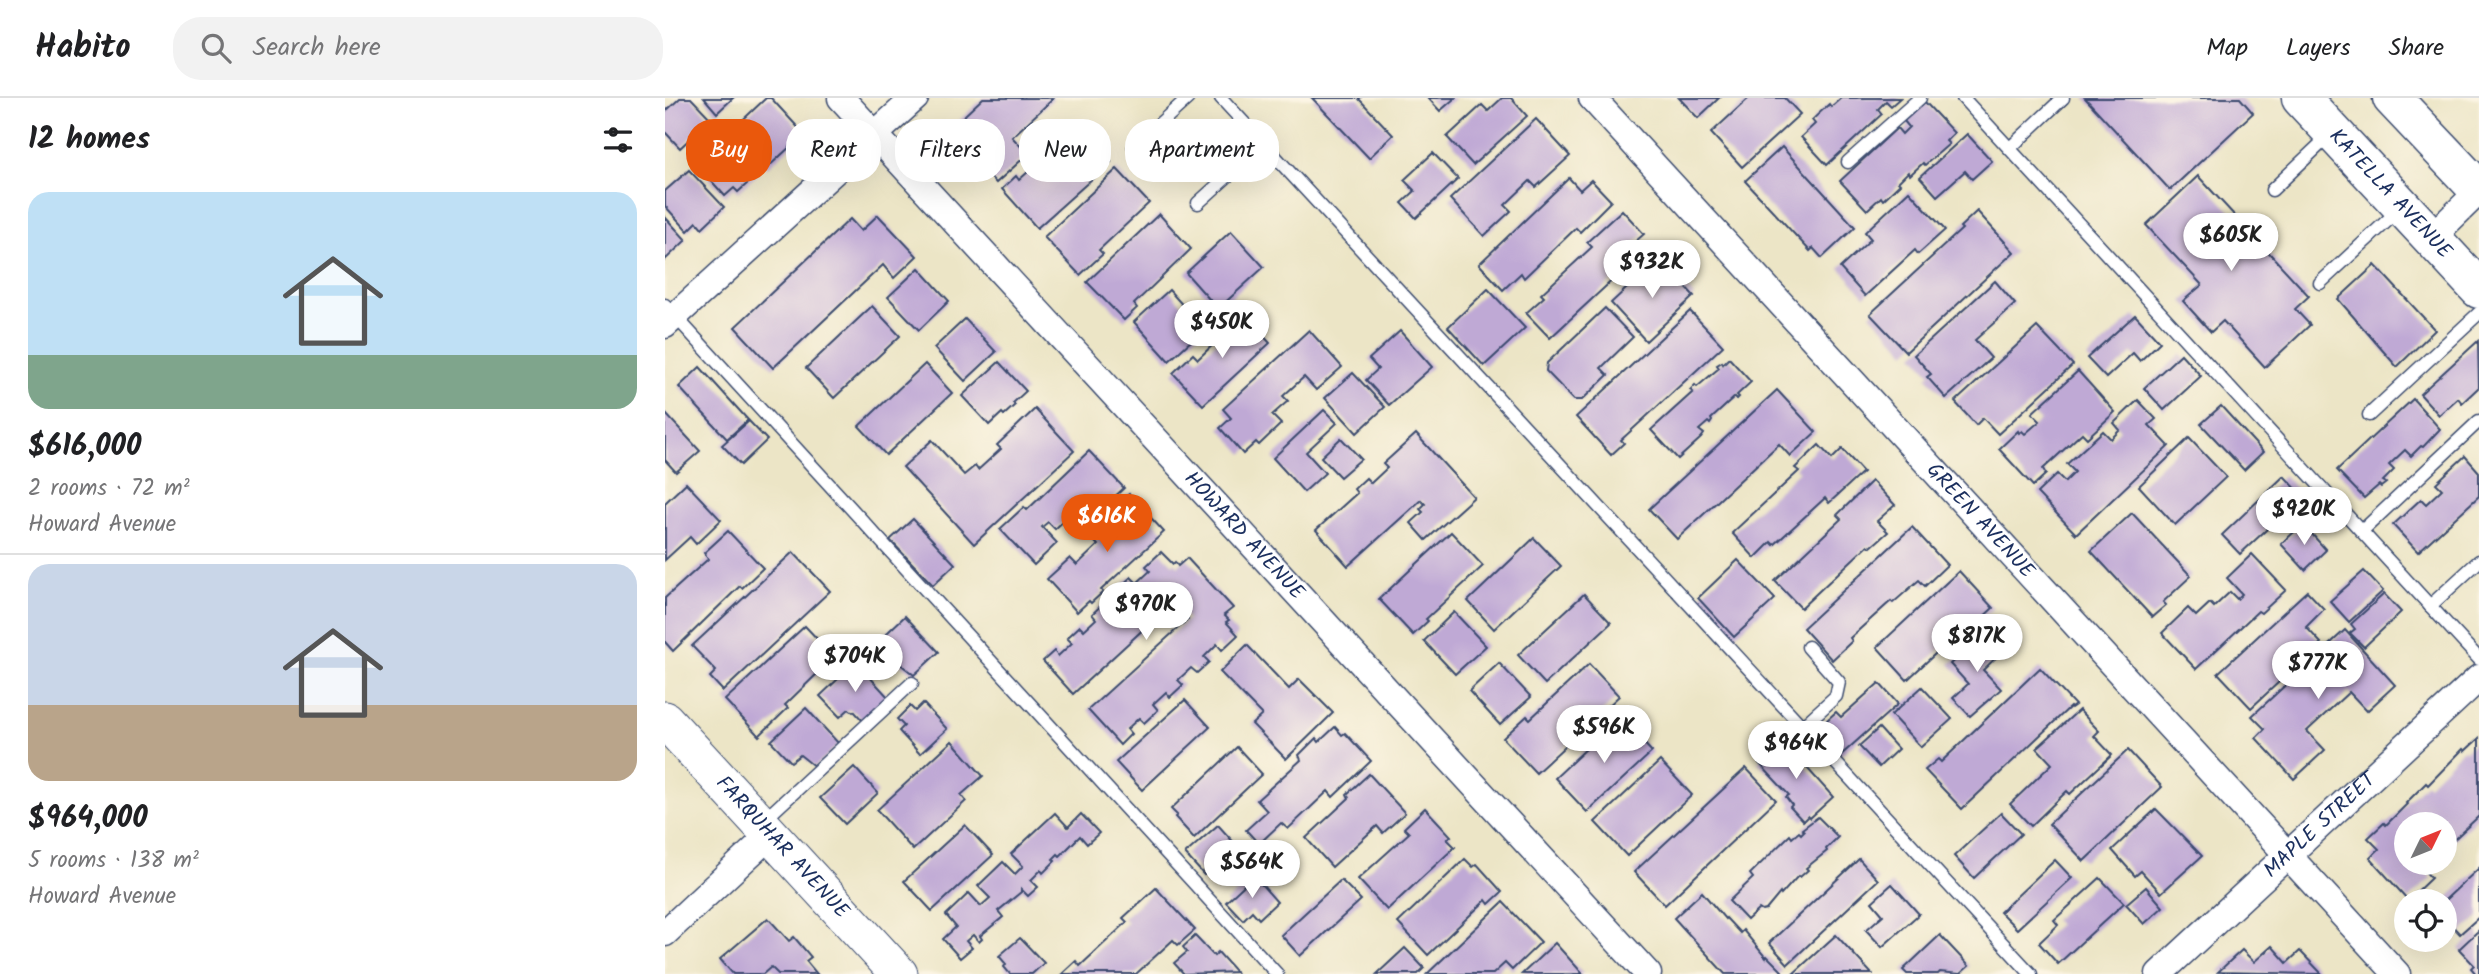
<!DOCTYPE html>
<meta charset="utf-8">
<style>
body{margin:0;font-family:Kalam,sans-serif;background:#f2f2f2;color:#202124;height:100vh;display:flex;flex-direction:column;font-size:26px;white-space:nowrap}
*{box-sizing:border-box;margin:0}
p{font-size:23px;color:#757577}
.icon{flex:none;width:38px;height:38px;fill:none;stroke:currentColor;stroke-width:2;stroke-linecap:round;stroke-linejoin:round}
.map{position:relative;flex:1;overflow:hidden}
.details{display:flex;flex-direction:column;background:#fff;width:665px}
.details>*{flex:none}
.hud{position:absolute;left:21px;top:21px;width:665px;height:63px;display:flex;gap:14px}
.needle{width:46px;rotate:47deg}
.controls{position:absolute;left:1729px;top:714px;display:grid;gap:14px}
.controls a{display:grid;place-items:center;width:63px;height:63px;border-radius:50%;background:#fff;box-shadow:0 7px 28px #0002;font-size:35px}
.price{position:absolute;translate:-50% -60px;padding:0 16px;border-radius:24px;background:#fff;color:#222;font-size:23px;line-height:46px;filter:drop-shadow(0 2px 4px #0008)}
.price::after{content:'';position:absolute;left:50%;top:42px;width:21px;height:16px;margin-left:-10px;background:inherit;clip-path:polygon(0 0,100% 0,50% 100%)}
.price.on{background:#ea580c;color:#fff}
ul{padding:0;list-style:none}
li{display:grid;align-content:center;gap:14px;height:371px;padding:0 28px}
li+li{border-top:2px solid #e0e0e0}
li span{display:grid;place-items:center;height:217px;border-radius:21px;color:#555}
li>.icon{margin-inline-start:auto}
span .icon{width:126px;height:126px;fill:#fffc;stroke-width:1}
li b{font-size:30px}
h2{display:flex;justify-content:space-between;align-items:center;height:84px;padding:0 28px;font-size:30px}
.chip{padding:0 24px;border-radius:28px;background:#fff;box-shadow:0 7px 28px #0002;font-size:24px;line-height:63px}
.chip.on{background:#ea580c;color:#fff}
header{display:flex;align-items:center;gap:42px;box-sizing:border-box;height:98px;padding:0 35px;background:#fff;border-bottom:2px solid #e0e0e0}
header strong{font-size:33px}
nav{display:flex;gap:38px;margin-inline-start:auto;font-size:24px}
.search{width:490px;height:63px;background:#f2f2f2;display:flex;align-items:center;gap:18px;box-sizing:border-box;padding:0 24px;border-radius:28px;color:#757577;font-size:26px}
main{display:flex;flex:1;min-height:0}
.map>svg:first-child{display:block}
.building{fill:#bfa9d5}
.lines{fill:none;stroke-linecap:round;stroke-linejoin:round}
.lane-casing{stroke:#3a4a6e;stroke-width:15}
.street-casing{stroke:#3a4a6e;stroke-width:29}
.secondary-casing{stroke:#3a4a6e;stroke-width:39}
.primary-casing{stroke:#3a4a6e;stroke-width:41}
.lane{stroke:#fff;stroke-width:12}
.street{stroke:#fff;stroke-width:26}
.secondary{stroke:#fff;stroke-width:37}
.primary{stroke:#fff;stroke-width:38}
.labels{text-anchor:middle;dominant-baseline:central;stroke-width:7;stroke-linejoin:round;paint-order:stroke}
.street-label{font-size:21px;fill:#1b2f5e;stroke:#fcf5e5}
</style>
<header>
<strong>Habito</strong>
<div class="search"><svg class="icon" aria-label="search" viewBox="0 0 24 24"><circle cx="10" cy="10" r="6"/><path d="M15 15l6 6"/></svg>Search here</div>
<nav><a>Map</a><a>Layers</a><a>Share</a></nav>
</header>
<main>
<section class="details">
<h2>12 homes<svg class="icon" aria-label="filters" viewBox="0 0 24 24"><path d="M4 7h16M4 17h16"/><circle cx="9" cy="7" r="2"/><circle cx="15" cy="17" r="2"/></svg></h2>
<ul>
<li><span style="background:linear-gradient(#bfe0f5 75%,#7fa58c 0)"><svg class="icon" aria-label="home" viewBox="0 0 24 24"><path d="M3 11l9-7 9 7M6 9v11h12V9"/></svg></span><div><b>$616,000</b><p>2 rooms · 72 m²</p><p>Howard Avenue</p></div></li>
<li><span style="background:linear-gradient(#c9d6e8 65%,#b9a48a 0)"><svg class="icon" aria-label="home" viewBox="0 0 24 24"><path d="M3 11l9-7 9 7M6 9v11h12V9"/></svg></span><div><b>$964,000</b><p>5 rooms · 138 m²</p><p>Howard Avenue</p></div></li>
</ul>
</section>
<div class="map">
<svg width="1814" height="876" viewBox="0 0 1814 876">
<rect width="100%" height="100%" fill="#fcf5e5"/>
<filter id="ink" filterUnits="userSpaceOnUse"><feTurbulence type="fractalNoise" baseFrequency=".0143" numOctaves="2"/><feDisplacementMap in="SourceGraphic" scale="14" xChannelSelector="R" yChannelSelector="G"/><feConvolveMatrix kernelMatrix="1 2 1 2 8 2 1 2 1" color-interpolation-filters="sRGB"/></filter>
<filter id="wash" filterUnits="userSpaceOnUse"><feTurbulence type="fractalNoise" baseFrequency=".00686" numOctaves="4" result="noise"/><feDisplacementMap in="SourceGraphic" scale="28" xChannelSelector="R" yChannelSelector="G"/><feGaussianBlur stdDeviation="1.57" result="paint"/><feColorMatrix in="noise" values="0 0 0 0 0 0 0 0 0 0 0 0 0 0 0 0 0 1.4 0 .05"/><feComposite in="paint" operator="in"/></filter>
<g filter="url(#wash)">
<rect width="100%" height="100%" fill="#ece5c6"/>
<g id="blocks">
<g class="building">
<polygon points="15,0 26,0 46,21 15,50 0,34 0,14"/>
<polygon points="39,0 68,0 52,15"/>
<polygon points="101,0 106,0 139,36 102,70 67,32"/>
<polygon points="318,0 389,0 347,39 363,56 331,85 283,33"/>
<polygon points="647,0 695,0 694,1 728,37 704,60"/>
<polygon points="763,0 790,0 775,13"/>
<polygon points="837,0 846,0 862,18 808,67 782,39 817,7 823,13"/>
<polygon points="1014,0 1054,0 1033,20"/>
<polygon points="1084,0 1120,0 1135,16 1077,69 1046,35"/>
<polygon points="1176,0 1235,0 1226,8 1221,3 1213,11 1217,16 1162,67 1136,39 1150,26 1147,22 1164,6 1166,9"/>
<polygon points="1420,0 1575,0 1588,15 1505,92"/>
<polygon points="1260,4 1289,35 1281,43 1284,46 1260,67 1258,65 1245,77 1243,74 1233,84 1235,86 1218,102 1216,99 1202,112 1175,83 1232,30 1237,36 1244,29 1239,23"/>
<polygon points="871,21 905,58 871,89 865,83 840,107 846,113 819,138 785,101"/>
<polygon points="414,28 446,64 372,130 337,91 351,78 354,82"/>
<polygon points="1302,36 1327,63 1307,81 1300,73 1272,98 1255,79"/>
<polygon points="60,37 95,74 73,94 69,90 60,98 30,65"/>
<polygon points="1117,49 1190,129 1157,160 1148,150 1145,153 1080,83"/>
<polygon points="768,55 793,81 751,120 737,105 750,93 739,82"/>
<polygon points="452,71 484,105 434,152 438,156 415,177 379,139"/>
<polygon points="24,72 59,109 37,130 32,124 23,133 0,108 0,93"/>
<polygon points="1533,78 1644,198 1630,211 1645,227 1600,269 1558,223 1546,234 1518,203 1537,187 1481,127"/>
<polygon points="904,80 915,92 926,82 946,103 915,134 911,130 859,180 856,175 838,192 814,166"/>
<polygon points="1244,93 1280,132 1253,156 1250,152 1200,198 1175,170 1206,141 1200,134"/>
<polygon points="957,112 979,136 962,151 973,163 956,179 954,176 885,240 861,215 879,199 876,196 927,149 922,144"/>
<polygon points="1312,113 1349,154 1241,254 1205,216 1297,131 1295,129"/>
<polygon points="494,116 526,151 469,206 472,210 459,222 422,184"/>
<polygon points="213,117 252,158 229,180 218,167 108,270 70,229 185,121 196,133"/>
<polygon points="0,119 21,142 0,162"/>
<polygon points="566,133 599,169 553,211 521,175"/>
<polygon points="994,160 1029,198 981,243 946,205"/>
<polygon points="1710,167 1770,232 1732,269 1673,201"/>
<polygon points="254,170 284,203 254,232 223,199"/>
<polygon points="1330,183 1350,206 1310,242 1326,260 1281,300 1262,279 1266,276 1249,257"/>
<polygon points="823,191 860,230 819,268 783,229"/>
<polygon points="504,192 539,231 504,263 469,224"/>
<polygon points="207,208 235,238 169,300 141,270"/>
<polygon points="940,210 968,239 936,270 943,277 917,302 909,302 881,273 882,265"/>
<polygon points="1025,213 1058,248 956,342 959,345 946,357 911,319"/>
<polygon points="579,217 605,245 538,307 508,275 528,256 533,261"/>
<polygon points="1470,217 1495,244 1475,263 1468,255 1441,280 1422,260"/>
<polygon points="300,221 331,254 300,283 269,250"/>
<polygon points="1372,229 1408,267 1333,336 1318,320 1311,327 1290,304"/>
<polygon points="644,232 677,269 651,292 639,279 618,298 623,303 607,317 616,326 594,347 591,344 578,356 555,330 566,320 558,311"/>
<polygon points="735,233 767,269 724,307 701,282 713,271 704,261"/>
<polygon points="1813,243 1814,289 1797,305 1793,300 1774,317 1755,296"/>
<polygon points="1516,256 1536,278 1499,312 1479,290"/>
<polygon points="1064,260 1086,284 1072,297 1074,299 1072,301 1070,299 1046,321 1047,323 1045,326 1043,324 1034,332 1039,336 1036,340 1013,361 986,332 1028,294 1025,292 1030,287 1032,289 1054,270 1052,267 1057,264 1058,266"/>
<polygon points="334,264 361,293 348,305 350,307 339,317 337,315 324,327 297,298"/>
<polygon points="260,266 287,295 221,357 194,328"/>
<polygon points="35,269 83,322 62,341 14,289"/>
<polygon points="1413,273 1450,314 1422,340 1417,335 1378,371 1381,376 1368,388 1334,351 1353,333 1354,335 1357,333 1360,336 1375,323 1367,315"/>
<polygon points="688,275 720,309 692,335 660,300"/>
<polygon points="1112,292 1151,334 1125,358 1114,346 1012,441 984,411"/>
<polygon points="1748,301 1775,331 1758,349 1756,348 1746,358 1740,352 1724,367 1729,372 1718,383 1721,385 1716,389 1714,387 1699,400 1672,372"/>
<polygon points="1473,302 1491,321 1484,327 1504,348 1411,436 1372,395 1392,376 1400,384 1410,374 1402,366 1438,333 1446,341 1455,332 1449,325"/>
<polygon points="1556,308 1598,354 1579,372 1536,326"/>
<polygon points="370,311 409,353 309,446 238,369 267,342 299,377 310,368 313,372 336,351 332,347"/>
<polygon points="659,312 672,325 641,354 660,375 639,394 608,360"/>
<polygon points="0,315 35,353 11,374 0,362"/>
<polygon points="84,323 102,342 76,367 57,347"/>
<polygon points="751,336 809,399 761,442 746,425 758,414 755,411 760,406 756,402 683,468 651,432 692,395 689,391 701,380 706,385 722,370 718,366"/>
<polygon points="676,340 696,361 675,379 656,359"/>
<polygon points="1524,340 1561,379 1510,427 1474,388"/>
<polygon points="1154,347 1167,361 1177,351 1198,374 1164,405 1160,400 1109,447 1106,444 1090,460 1067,435 1134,373 1130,370"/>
<polygon points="424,353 459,390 432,415 425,407 410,421 406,416 390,431 383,424 377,429 392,445 369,467 335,431 359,409 362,412"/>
<polygon points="1800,358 1814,374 1814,398 1753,454 1728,427 1756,401 1761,406 1777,391 1771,385"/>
<polygon points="1619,378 1638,398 1575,456 1557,437"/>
<polygon points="1207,383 1230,407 1212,423 1223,434 1206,449 1203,447 1136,510 1110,483 1176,421 1172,417"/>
<polygon points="21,385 56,422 31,446 25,439 0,462 0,405"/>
<polygon points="464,396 499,434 436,492 438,494 426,505 424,503 412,514 382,481 405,460 412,467 433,447 429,443 445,429 437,421"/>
<polygon points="1467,415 1526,478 1498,504 1501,507 1487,519 1426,453"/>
<polygon points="248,421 290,466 268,487 225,442"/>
<polygon points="1638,426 1661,452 1640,472 1616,446"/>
<polygon points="1247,429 1282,467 1260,488 1254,482 1228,505 1226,503 1185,540 1187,543 1167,562 1138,530"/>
<polygon points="63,433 98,470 77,490 75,488 8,553 0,544 0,500 43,461 39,455"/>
<polygon points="786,434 818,468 761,521 763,523 748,537 714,501"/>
<polygon points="869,440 896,468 829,531 803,503"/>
<polygon points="128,454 165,493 58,593 45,579 51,573 27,548"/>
<polygon points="496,454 508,466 510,464 513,468 522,460 568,510 559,517 564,522 561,524 573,537 557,552 552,546 539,559 544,564 532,575 526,570 513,582 518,587 505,599 501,594 488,606 493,612 479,625 474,620 462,631 466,636 455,647 423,612 523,521 508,504 408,596 378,563 389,553 393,558 407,545 402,540 415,528 419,532 431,521 427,516 441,503 445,508 457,497 452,492 466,479 472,485 485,473 481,468"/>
<polygon points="1587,456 1621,492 1596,515 1593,513 1531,571 1497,535 1523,510 1531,518 1545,505 1549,509 1565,494 1572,501 1577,496 1562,480"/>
<polygon points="1073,462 1110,501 1069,539 1033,500"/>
<polygon points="1294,473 1328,510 1301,535 1297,531 1242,582 1212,549"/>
<polygon points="1699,473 1718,493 1684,524 1665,503"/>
<polygon points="1642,493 1659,511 1641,529 1656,545 1586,610 1553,575"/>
<polygon points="919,496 946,525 880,586 853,557"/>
<polygon points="1719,496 1736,514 1699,549 1685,535 1690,531 1686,526"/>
<polygon points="789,514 821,548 790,576 759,543"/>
<polygon points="240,518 274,554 249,577 234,565 225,573 205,551"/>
<polygon points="140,528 175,565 162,578 156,572 120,607 123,610 94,638 60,602"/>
<polygon points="1680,532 1730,587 1702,613 1684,594 1642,633 1660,652 1629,681 1591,640 1600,631 1587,618"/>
<polygon points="1320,534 1338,553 1318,572 1336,591 1305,618 1288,600 1303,586 1285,566"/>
<polygon points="582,547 624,591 634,581 668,615 621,661 587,626 597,617 555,574"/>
<polygon points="191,564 224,600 199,624 189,613 188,614 184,611 175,619 155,598"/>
<polygon points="834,565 866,599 835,627 804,593"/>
<polygon points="924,566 954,598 871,675 838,640 862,618 865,621"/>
<polygon points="1375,570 1410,607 1406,610 1405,609 1297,711 1260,672 1273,661 1276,664"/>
<polygon points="1214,585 1233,606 1176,657 1152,631 1171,614 1176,619"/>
<polygon points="1257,589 1287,621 1256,649 1226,617"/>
<polygon points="520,602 545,629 477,692 451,664"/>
<polygon points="258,605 282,631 255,656 234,633 239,628 232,621 245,608 250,613"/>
<polygon points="141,610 174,646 150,669 135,657 126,664 106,643"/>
<polygon points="1414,612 1434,633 1429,638 1447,657 1405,696 1402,693 1366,728 1345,706 1387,666 1372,650"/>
<polygon points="955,619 987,654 922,714 890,680"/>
<polygon points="670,629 677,637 680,635 706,663 668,699 663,693 623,731 616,725 594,746 581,732 602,713 592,702 636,662 634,657 651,640 654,644"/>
<polygon points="1214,630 1233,651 1214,669 1194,648"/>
<polygon points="1814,640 1814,718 1780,750 1780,726 1741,726 1741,765 1765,765 1758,771 1766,780 1743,802 1705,760 1714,751 1703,740 1719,725 1721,727 1742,706 1741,705 1761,685 1763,687 1798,651 1800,653"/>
<polygon points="1117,642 1168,699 1145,720 1143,718 1138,723 1125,709 1127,707 1121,699 1124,697 1093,664"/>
<polygon points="287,643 318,678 296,697 301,703 248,752 212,712"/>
<polygon points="572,649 597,676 529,740 510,719 512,717 506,711"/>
<polygon points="1463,652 1497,689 1419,763 1384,726"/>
<polygon points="995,663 1027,697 962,758 930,724"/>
<polygon points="189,669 213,695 180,726 155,700"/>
<polygon points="1081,670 1111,702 1000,807 969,774"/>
<polygon points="704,676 740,715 718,735 712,728 667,769 641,740 684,700 682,696"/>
<polygon points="760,710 786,738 782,741 790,749 722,812 693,781 744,735 739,730"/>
<polygon points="1491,711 1537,758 1496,795 1476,773 1470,778 1447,752"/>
<polygon points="390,715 403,729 416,716 434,735 422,746 415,738 395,758 393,756 388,761 390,763 378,775 376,772 366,782 373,789 363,798 356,791 356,794 333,813 338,819 315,838 317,841 314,844 308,837 301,843 307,850 295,860 278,841 291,829 281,817 304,795 316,808 325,800 313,788 338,764 350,776 358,768 346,756"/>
<polygon points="1336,715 1356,736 1309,780 1289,758"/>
<polygon points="1153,719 1173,739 1161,751 1162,753 1141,770 1143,772 1135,779 1133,778 1116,797 1115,795 1101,812 1097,813 1094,811 1082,822 1064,803 1088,780 1085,776 1125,737 1127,740 1134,734 1136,736 1139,733 1137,731"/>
<polygon points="300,727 328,757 267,813 239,783"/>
<polygon points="553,727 572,748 539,777 520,756"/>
<polygon points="800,761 808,769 812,766 837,794 824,806 821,802 763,857 733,825"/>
<polygon points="1194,761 1213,782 1123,866 1104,845"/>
<polygon points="1390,762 1407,780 1352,831 1335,814"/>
<polygon points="1814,770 1814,819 1795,836 1780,820 1780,802"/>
<polygon points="589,778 612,804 594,821 587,813 578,822 561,804"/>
<polygon points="1435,780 1459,805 1393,866 1374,845 1393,827 1389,822"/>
<polygon points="676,782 696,802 635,858 616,837"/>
<polygon points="1227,786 1254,816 1217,849 1201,832 1218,817 1207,804"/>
<polygon points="1481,789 1498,809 1479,826 1461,806"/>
<polygon points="491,790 530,832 513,847 508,842 471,876 397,876 411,863 415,868 462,824 458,820"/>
<polygon points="1037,794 1060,821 1061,820 1075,835 1078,832 1101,860 1102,858 1117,873 1114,876 1060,876 1009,820"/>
<polygon points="838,804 876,844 847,872 840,865 828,876 762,876"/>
<polygon points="103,820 124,843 129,839 146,859 141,863 152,876 113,876 106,869 98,876 68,876 55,861"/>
<polygon points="1814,832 1814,876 1811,876 1806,870 1809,867 1794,851"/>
<polygon points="1171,837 1207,876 1128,876"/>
<polygon points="1275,837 1304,868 1295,876 1275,874 1273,876 1242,876 1238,872"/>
<polygon points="530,838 549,858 553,854 571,874 519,876 509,865 522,854 518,849"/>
<polygon points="355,840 379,865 367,876 345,876 339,869 341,866 334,858"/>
<polygon points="890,845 918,876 857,876"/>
<polygon points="1607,848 1622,865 1635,853 1657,876 1553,874 1577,852 1589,864"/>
<polygon points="740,850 759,870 753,876 712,876"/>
</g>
</g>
</g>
<g filter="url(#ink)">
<use href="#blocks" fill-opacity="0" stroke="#3a4a6e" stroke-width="2"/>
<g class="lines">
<g class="lane-casing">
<g id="lane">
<polyline points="556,0 1366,876"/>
<polyline points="1298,0 1814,561"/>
<polyline points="469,49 523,0"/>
<polyline points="1345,50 1398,0"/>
<polyline points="1183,64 1255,0"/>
<polyline points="1607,92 1665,37"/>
<polyline points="533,105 598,46"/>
<polyline points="1655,185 1735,111"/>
<polyline points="0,207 612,876"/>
<polyline points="1704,317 1814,215"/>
<polyline points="1697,433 1814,323"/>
<polyline points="1765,508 1814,463"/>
<polyline points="1137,629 1171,598 1174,584 1143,549"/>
<polyline points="98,723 247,585"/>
</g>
</g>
<g class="street-casing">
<g id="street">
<path id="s1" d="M176,0L983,876"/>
<path id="s2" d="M927,0L1732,876"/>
<polyline points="1767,139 1814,93"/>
<polyline points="0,227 250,0"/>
<polyline points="0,835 105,737"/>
<path id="s3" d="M1494,876L1814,580"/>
</g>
</g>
<g class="secondary-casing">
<g id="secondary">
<path id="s4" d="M0,622L234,876"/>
</g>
</g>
<g class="primary-casing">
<g id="primary">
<path id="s5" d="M1636,0L1814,191"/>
<polyline points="1727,0 1814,92"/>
</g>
</g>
<use href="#lane" class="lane"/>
<use href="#street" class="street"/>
<use href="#secondary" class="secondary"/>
<use href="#primary" class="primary"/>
</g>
</g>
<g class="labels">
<g class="street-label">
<text stroke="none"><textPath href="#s5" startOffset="131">KATELLA AVENUE</textPath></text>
<text stroke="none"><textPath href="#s2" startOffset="574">GREEN AVENUE</textPath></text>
<text stroke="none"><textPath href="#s1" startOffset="595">HOWARD AVENUE</textPath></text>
<text stroke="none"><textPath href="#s3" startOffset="219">MAPLE STREET</textPath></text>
<text stroke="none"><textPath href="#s4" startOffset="173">FARQUHAR AVENUE</textPath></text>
</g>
</g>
</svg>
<div class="controls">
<a><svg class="needle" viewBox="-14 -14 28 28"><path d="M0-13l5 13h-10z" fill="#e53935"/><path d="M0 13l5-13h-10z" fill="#757577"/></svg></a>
<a><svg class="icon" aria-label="locate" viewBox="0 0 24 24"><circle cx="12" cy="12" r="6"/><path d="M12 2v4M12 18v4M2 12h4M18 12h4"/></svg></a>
</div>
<b class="price" style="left:1566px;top:175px">$605K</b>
<b class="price" style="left:987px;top:202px">$932K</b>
<b class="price" style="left:557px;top:262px">$450K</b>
<b class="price" style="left:1639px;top:449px">$920K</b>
<b class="price on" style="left:442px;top:456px">$616K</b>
<b class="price" style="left:481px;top:544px">$970K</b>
<b class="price" style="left:1312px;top:576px">$817K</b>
<b class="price" style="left:190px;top:596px">$704K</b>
<b class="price" style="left:1653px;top:603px">$777K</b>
<b class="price" style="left:939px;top:667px">$596K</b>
<b class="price" style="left:1131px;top:683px">$964K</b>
<b class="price" style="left:587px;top:802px">$564K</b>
<div class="hud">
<a class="chip on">Buy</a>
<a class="chip">Rent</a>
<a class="chip">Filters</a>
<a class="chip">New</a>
<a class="chip">Apartment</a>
</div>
</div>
</main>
